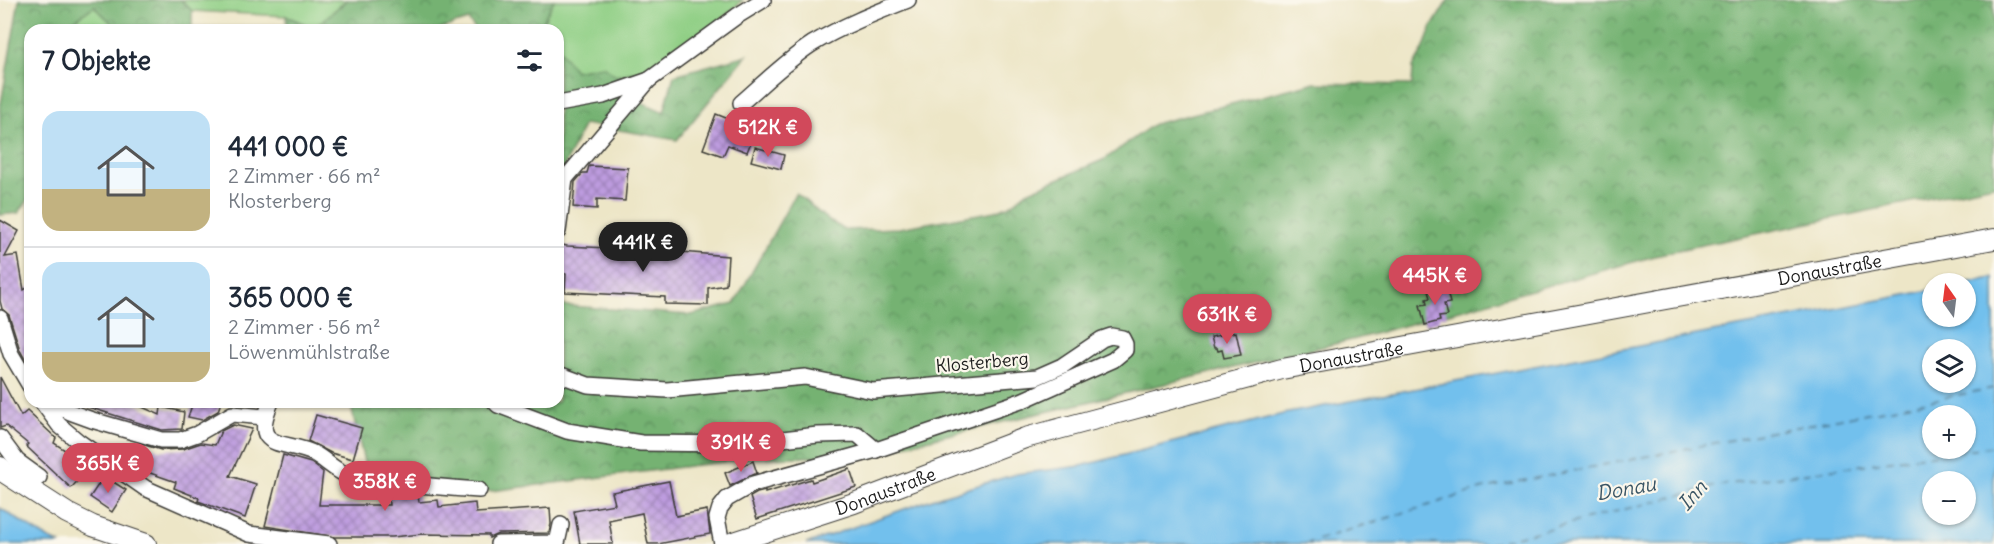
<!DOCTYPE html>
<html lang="de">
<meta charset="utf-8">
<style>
body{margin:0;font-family:Delius,sans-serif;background:#f6f6f7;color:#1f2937;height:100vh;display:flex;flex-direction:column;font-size:22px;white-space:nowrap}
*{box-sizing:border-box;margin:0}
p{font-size:20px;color:#747a83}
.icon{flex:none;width:33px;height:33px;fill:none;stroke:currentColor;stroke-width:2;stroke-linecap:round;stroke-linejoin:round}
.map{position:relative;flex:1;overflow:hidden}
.panel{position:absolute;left:24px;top:24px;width:540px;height:384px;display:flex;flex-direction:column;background:#fff;border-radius:18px;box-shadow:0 2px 4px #0004}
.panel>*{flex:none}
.needle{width:39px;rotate:346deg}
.controls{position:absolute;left:1922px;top:273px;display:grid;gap:12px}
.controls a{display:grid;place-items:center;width:54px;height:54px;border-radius:50%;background:#fff;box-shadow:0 2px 4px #0004;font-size:30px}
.price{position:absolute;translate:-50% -51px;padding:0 14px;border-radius:21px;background:#d1495b;color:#fff;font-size:20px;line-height:39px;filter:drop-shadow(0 2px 3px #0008)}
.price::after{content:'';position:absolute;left:50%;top:36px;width:18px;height:14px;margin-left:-9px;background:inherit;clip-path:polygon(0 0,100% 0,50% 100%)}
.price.on{background:#222;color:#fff}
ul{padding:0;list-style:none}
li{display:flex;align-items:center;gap:18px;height:150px;padding:0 18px}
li+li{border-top:2px solid #e0e1e3}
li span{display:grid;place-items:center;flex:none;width:168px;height:120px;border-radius:18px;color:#555}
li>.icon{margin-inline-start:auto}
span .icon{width:72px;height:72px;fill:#fffc;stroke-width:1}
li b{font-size:26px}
h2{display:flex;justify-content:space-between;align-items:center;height:72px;padding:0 18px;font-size:26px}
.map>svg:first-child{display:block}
.green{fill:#90cf85;stroke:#567650;stroke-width:1.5}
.forest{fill:url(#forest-crowns);stroke:#486747;stroke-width:1.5}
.water{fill:#72c0ed;stroke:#476e84;stroke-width:1.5;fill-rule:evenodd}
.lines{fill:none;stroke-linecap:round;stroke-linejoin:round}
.ferry{stroke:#3a5565;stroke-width:1.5;stroke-dasharray:8 6;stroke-linecap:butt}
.building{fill:url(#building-cross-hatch)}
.minor-casing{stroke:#3b3a36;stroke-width:18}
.major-casing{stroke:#3b3a36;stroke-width:22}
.minor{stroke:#fff;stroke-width:15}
.major{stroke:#fff;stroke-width:20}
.labels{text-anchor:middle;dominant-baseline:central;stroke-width:4.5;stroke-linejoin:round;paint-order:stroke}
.street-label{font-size:18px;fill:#1c1c1c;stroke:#fbf7ec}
.water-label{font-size:20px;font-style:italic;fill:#3a5565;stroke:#fbf7ec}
</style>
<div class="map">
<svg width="1994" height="544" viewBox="0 0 1994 544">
<defs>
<pattern id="forest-crowns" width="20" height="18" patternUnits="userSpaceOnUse" patternTransform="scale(1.5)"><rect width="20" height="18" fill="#74b272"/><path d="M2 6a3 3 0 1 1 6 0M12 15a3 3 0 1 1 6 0" fill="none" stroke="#5e905d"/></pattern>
<pattern id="building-cross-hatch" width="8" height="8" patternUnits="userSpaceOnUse" patternTransform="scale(1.5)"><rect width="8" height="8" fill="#bd9bdf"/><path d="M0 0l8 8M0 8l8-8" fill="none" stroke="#997eb4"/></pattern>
</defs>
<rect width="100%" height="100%" fill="#fbf7ec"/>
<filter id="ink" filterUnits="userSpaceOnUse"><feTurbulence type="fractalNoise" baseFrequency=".0167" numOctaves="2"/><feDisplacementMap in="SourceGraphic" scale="12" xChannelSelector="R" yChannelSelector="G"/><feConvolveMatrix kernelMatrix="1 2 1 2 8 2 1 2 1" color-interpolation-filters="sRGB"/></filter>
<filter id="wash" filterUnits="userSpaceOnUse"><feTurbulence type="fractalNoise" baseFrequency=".008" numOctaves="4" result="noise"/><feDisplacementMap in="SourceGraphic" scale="24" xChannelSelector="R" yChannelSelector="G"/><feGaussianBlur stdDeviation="1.35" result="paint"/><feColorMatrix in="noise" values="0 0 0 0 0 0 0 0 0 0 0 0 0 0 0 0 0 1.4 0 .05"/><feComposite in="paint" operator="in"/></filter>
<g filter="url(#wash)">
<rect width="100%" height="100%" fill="#ede6c7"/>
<g class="green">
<polygon points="181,0 347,0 314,28 286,16 192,11"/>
<polygon points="554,0 743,0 719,22 657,68 615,76 603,66 574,71 558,48 558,30 542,30 540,28"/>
<polygon points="94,6 119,30 69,30 75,20"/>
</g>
<g class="forest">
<polygon points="19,0 181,0 192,11 192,30 119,30 94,6 75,20 69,30 30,30 30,197 19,213 0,215 0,109"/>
<polygon points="347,0 554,0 540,27 542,30 476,30 468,20 436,30 287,30 286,16 314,28"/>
<polygon points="1448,0 1994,0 1994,185 1673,251 1356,339 858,456 754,458 491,491 368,479 350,402 558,402 558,305 691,315 734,304 796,193 829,221 846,230 899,228 996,211 1012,204 1027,192 1105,159 1154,124 1312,83 1412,85 1413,67 1423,50 1431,28"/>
<polygon points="558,48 575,71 603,66 616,76 657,68 640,95 641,102 664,112 674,75 747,55 677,140 584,124 558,180"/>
</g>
<g class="water">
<path d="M1994,278V544H806L935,498L1016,474L1081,466L1283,414L1932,290V316H1965V283ZM1932,350H1965V382H1932ZM1932,416H1965V448H1932ZM1932,482H1965V514H1932Z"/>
<polygon points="0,508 45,537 61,544 0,544"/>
</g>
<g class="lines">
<g class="ferry">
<polyline points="1304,544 1481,489 1994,388"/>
<polyline points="1489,544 1716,486 1994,446"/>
</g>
</g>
<g id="blocks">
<g class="building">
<polygon points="716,114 756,130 747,152 728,145 723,156 703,149"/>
<polygon points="755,147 784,155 781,169 751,161"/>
<polygon points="589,166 628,168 625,201 597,199 597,209 573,207 575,182 583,173 587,173"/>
<polygon points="0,220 19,231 5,257 18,255 24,290 30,286 30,359 26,361 20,350 9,315 2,309 0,301"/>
<polygon points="558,244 567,246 669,251 728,256 726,285 708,288 708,305 665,304 665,297 565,292 566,274 558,272"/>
<polygon points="1446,287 1450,303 1444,304 1447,316 1439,317 1440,321 1425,325 1420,305 1427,304 1426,299 1430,298 1428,291"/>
<polygon points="1236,332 1241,355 1224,358 1222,350 1218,351 1217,348 1214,348 1211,337"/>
<polygon points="0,377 21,416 27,411 56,438 54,443 91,467 71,488 26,446 28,444 6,426 0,428"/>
<polygon points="72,402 131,402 160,415 161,407 184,412 182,429 162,430"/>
<polygon points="193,402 221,402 218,411 202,420 188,417"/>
<polygon points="316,415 362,428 353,459 331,453 308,441"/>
<polygon points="233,425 252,429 230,476 256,484 245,518 198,501 199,498 174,488 176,482 130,466 138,443 161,450 183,449 201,443 215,445 221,431"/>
<polygon points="283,455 311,463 323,472 319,505 389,505 388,494 400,492 418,495 419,502 438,500 439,507 475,503 476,513 550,508 551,524 549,533 498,534 489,538 489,535 422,534 392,537 335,537 265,526"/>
<polygon points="753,461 757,473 730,486 725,473"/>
<polygon points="850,469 856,487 757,519 750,497 757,493 765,491 765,493 811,479 812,482"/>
<polygon points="104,476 126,490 112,512 90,497"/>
<polygon points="669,481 676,516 707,510 710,534 658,544 648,544 642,513 609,520 613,544 580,544 574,511 615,504 612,492"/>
</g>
</g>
</g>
<g filter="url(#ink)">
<use href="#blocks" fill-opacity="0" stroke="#3b3a36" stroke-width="1.5"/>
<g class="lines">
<g class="minor-casing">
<g id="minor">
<path d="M741,103C764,83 786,61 812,44C842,26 875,13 908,0"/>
<polyline points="558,104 603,96 649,80 737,16 763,0"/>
<polyline points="558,231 565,179 649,80"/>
<polyline points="0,318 11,354 30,386"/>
<polyline points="558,374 588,385 667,390 805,377 873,391 1037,377 1062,366 1102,339 1111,336 1122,338 1125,344 1125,350 1113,360 1021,401 876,450 753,484 727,499 720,508 717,518 722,544"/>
<polyline points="42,402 59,425 79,442 145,488 249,534 329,544"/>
<polyline points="52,402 70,412 92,420 161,440 180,440 197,434 232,414 264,417"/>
<path d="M271,402C249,453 286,439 315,454C327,461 336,472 350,476C361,479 375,479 387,481C417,485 448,488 479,490"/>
<polyline points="495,402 498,405 567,431 641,443 737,444 818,435 857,434 876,450"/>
<polyline points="0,438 17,461 39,477"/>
<polyline points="498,544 557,543 561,525"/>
</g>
</g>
<g class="major-casing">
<g id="major">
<polyline points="0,467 5,473 67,513 93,526 146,544"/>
<path id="s1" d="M728,544L854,503L1025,438L1282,369L1994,239"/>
</g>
</g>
<use href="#minor" class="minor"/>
<use href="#major" class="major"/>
</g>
</g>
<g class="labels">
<g class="street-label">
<text stroke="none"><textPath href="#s1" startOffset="1138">Donaustraße</textPath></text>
<text stroke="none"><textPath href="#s1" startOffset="652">Donaustraße</textPath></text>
<text transform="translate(982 362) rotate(-5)">Klosterberg</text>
<text stroke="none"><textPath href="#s1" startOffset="166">Donaustraße</textPath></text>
</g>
<g class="water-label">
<text transform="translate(1626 488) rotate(-10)">Donau</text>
<text transform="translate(1692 495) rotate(-49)">Inn</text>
</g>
</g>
</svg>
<div class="controls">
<a><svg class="needle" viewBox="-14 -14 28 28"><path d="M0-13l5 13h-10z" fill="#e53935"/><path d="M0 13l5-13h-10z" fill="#747a83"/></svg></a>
<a><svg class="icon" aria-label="layers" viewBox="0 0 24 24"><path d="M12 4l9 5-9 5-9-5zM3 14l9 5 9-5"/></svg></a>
<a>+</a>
<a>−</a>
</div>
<b class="price" style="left:768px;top:158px">512K €</b>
<b class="price on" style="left:643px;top:273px">441K €</b>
<b class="price" style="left:1435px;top:306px">445K €</b>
<b class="price" style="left:1227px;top:345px">631K €</b>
<b class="price" style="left:741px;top:473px">391K €</b>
<b class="price" style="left:108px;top:494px">365K €</b>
<b class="price" style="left:385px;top:512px">358K €</b>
<section class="panel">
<h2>7 Objekte<svg class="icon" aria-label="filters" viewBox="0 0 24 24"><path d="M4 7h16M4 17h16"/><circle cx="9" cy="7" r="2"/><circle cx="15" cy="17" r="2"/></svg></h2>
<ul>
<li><span style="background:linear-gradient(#bfe0f5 65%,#c2b280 0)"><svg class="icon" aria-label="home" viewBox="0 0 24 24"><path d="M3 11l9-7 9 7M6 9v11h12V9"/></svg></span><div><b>441 000 €</b><p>2 Zimmer · 66 m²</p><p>Klosterberg</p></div></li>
<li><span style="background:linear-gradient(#bfe0f5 75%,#c2b280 0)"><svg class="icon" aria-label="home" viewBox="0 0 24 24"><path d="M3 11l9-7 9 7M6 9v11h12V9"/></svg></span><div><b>365 000 €</b><p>2 Zimmer · 56 m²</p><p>Löwenmühlstraße</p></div></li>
</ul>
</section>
</div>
